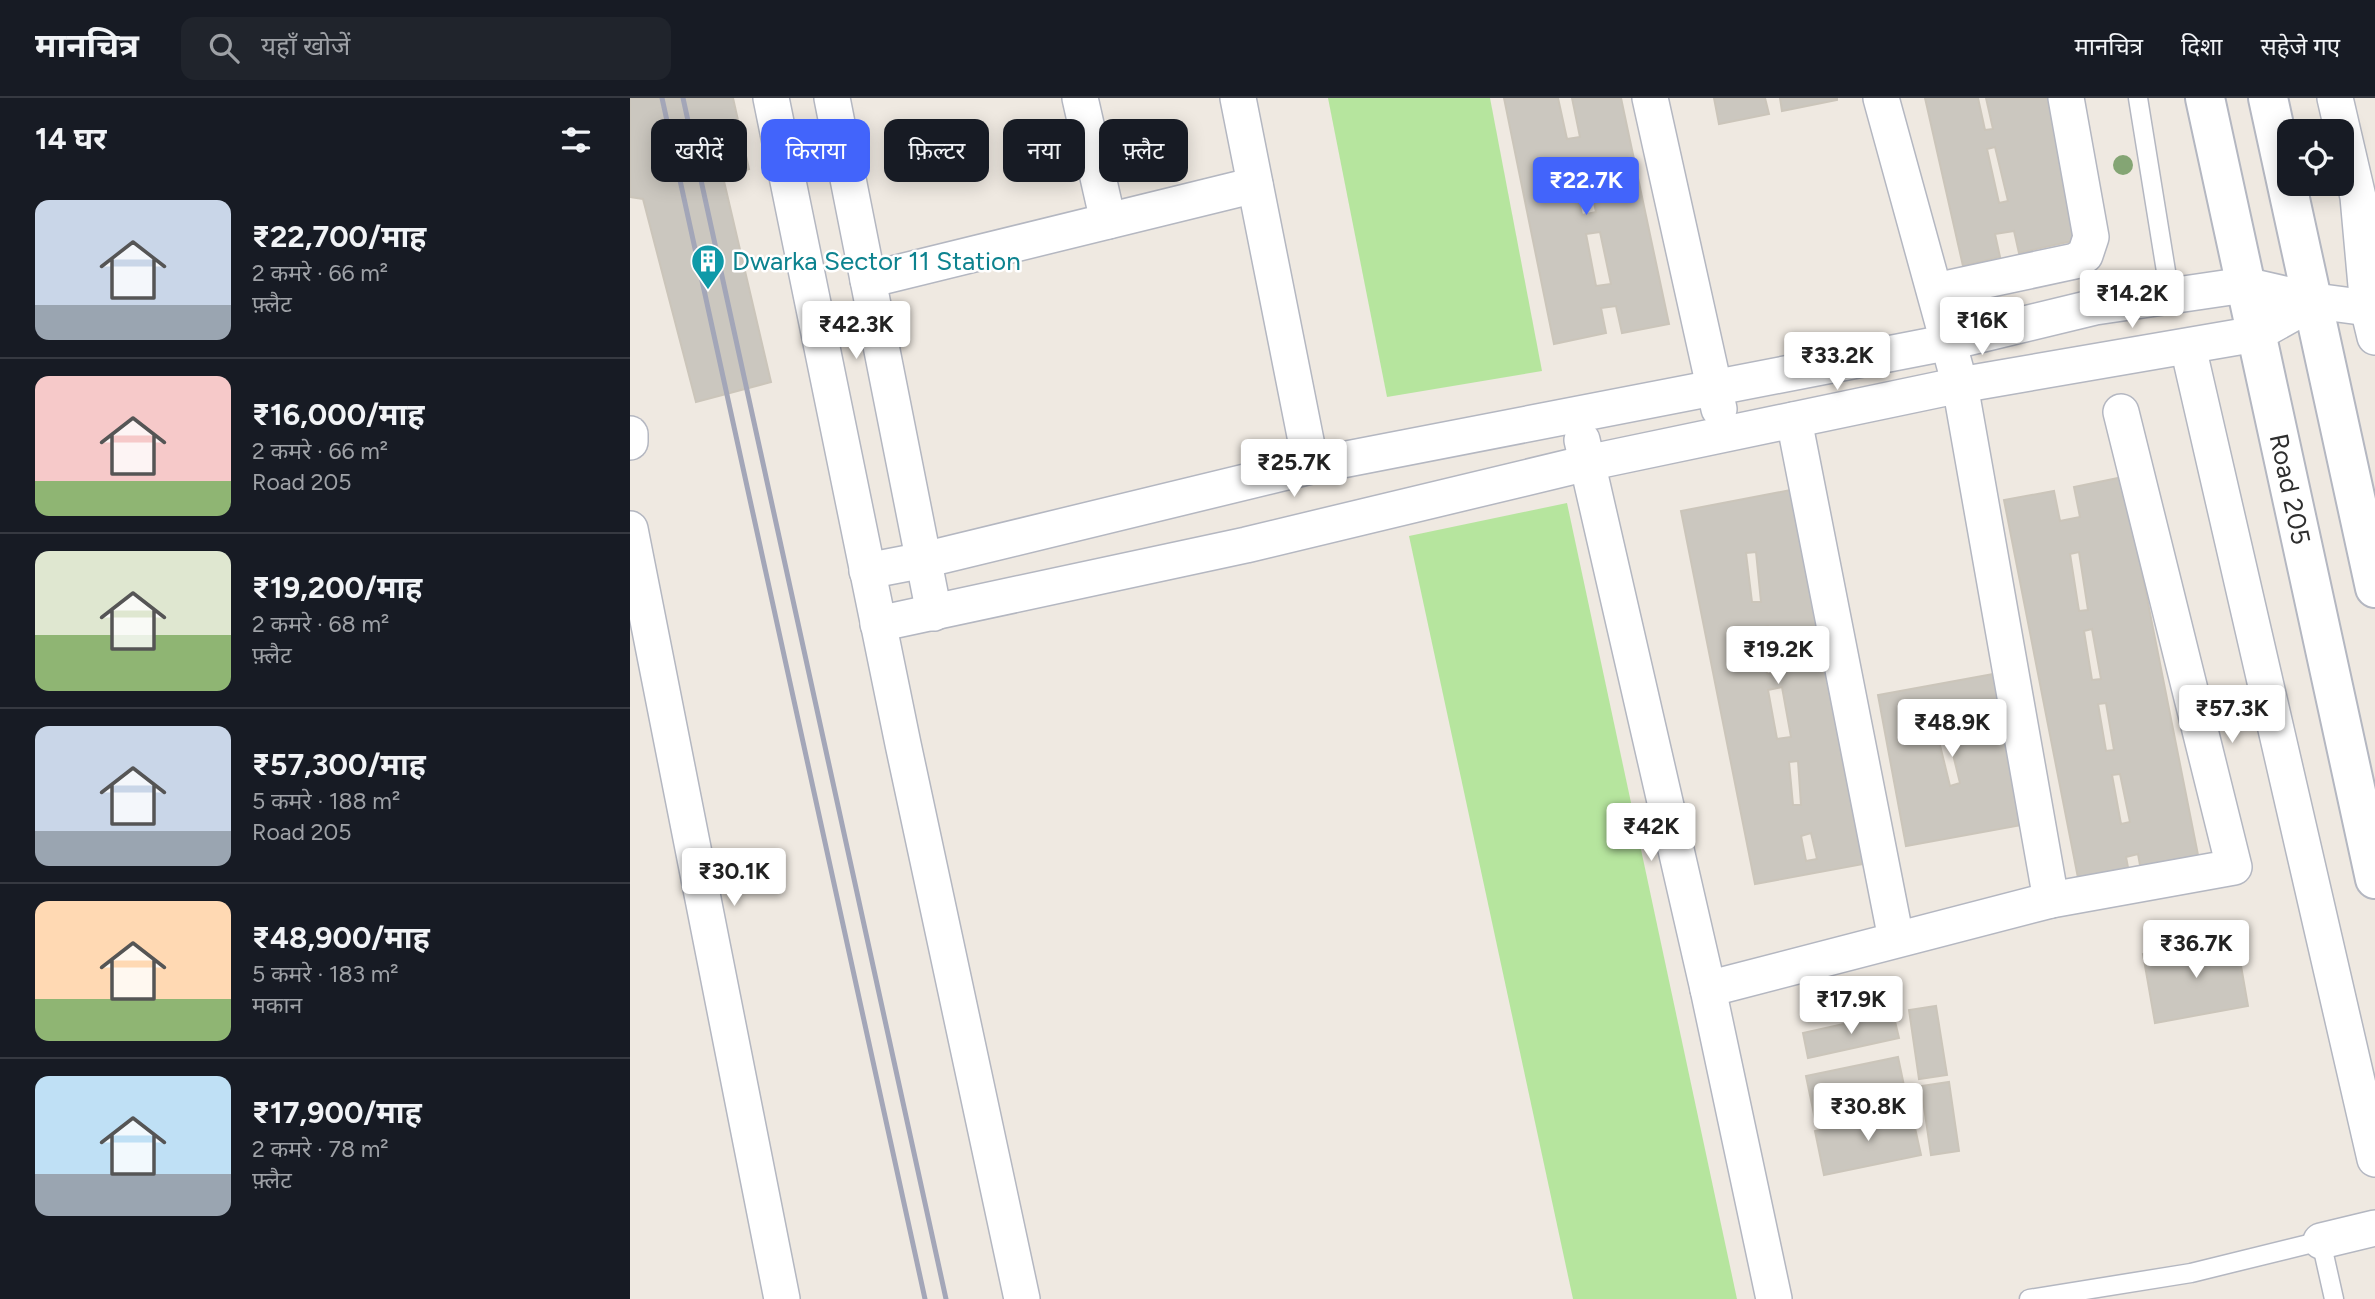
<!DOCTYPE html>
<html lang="hi">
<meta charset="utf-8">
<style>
body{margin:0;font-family:Figtree,"Noto Sans Devanagari",sans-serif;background:#20242c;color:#f1f3f6;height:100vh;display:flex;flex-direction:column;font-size:26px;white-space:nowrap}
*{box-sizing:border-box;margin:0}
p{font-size:23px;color:#9ea1a6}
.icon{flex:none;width:38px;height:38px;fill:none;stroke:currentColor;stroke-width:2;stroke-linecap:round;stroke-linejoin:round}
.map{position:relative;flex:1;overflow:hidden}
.sheet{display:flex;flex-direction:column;background:#171b24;width:630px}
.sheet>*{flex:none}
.banner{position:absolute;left:21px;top:21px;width:665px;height:63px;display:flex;gap:14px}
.buttons{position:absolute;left:1647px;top:21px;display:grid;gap:14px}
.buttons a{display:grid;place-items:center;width:77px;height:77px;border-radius:14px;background:#171b24;box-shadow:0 4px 18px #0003;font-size:35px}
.price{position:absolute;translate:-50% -60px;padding:0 16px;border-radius:7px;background:#fff;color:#222;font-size:23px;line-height:46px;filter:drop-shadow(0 2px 4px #0008)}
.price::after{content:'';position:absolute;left:50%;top:42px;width:21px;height:16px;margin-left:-10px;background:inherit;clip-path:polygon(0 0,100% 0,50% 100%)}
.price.on{background:#4264fb;color:#fff}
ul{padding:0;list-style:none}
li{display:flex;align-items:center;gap:21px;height:175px;padding:0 35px}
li+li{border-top:2px solid #363941}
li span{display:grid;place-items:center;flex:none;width:196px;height:140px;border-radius:14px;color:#555}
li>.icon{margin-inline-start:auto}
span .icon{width:84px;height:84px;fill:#fffc;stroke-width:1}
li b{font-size:30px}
h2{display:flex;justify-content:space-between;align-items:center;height:84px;padding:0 35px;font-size:30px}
.pill{padding:0 24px;border-radius:14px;background:#171b24;box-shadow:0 4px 18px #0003;font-size:24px;line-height:63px}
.pill.on{background:#4264fb;color:#fff}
header{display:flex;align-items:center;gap:42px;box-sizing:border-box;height:98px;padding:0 35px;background:#171b24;border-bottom:2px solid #363941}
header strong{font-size:33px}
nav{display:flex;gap:38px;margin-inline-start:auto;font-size:24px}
.search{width:490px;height:63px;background:#20242c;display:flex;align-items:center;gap:18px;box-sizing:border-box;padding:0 24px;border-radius:14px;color:#9ea1a6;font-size:26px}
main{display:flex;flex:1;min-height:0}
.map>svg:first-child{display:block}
.green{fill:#b6e59e}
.building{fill:#cbc7bf;stroke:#cbc5ba;stroke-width:2;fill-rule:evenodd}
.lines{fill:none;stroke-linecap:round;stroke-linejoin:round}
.lane-casing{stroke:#b4b7c1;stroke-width:21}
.street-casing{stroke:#b4b7c1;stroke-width:38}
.secondary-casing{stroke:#b4b7c1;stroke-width:42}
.lane{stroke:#fff;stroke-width:18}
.street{stroke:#fff;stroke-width:35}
.secondary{stroke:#fff;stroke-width:38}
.rail{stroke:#a3a6b8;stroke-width:5}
.tree{fill:#84a574}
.labels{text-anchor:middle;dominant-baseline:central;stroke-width:5;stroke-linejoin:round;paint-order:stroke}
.culture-label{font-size:26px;fill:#0d838f;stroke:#fff;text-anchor:start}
.street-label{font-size:26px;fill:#2e2e2e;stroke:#fff}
</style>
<header>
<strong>मानचित्र</strong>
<div class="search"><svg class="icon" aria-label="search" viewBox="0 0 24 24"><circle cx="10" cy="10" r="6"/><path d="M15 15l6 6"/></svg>यहाँ खोजें</div>
<nav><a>मानचित्र</a><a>दिशा</a><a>सहेजे गए</a></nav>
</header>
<main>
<section class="sheet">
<h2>14 घर<svg class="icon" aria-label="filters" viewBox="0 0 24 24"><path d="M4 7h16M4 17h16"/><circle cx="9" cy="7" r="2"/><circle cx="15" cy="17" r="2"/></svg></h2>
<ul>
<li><span style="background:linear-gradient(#c9d6e8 75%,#9aa5b1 0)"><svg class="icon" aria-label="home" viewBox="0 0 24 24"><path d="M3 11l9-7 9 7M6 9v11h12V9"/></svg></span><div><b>₹22,700/माह</b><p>2 कमरे · 66 m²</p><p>फ़्लैट</p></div></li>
<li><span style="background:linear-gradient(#f6c9c9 75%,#8fb573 0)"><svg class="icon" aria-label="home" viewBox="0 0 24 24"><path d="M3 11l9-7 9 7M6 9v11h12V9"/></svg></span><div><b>₹16,000/माह</b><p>2 कमरे · 66 m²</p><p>Road 205</p></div></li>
<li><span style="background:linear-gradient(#dfe7d0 60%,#8fb573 0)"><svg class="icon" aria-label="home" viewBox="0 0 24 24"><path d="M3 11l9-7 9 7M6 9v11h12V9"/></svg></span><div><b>₹19,200/माह</b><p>2 कमरे · 68 m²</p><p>फ़्लैट</p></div></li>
<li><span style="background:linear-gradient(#c9d6e8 75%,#9aa5b1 0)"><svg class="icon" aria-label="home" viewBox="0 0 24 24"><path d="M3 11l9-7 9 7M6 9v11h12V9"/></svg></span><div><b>₹57,300/माह</b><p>5 कमरे · 188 m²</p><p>Road 205</p></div></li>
<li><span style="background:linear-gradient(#ffd9b3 70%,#8fb573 0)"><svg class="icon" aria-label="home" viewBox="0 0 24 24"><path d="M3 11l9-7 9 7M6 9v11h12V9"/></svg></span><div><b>₹48,900/माह</b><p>5 कमरे · 183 m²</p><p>मकान</p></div></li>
<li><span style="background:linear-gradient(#bfe0f5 70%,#9aa5b1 0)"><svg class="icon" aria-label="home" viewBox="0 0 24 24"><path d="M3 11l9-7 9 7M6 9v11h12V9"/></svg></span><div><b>₹17,900/माह</b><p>2 कमरे · 78 m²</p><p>फ़्लैट</p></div></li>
</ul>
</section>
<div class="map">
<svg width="1745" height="1201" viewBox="0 0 1745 1201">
<rect width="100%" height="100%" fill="#efe9e1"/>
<g class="green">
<polygon points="698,0 860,0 912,273 757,299"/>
<polygon points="937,405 1107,1201 943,1201 779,438"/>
</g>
<g class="building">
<polygon points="0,0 103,0 119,71 93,79 141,284 66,304 13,101 0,99"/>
<path d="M874,0H928L937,41L950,39L942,0H991L1039,226L992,235L986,208L971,210L976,235L924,246ZM955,62L966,114L952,117L941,65ZM970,134L981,186L966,188L956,136Z"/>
<polygon points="1084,0 1135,0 1139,16 1089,26"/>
<polygon points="1150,0 1207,0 1207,2 1152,13"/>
<path d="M1295,0H1348L1355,32L1363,31L1356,0H1424L1456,140L1389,155L1384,133L1365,136L1370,159L1333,168ZM1365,49L1378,103L1369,105L1357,51Z"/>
<path d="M1493,379L1570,767L1512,778L1508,756L1496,759L1500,780L1450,790L1374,402L1424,393L1430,423L1450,419L1444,389ZM1449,454L1458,512L1449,513L1440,456ZM1462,531L1471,581L1462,582L1454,533ZM1476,605L1484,652L1476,653L1468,606ZM1490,676L1500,724L1491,726L1482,677Z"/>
<path d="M1171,390L1244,764L1125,786L1051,413ZM1126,454L1131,504H1122L1116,455ZM1138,528L1146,575L1137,576L1129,530ZM1152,589L1161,639L1147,641L1138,592ZM1168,663L1171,707H1163L1159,664ZM1181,735L1187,761L1176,763L1171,738Z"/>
<path d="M1369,575L1397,726L1276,748L1248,597ZM1318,636L1330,685L1320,688L1308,639Z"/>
<polygon points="1606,839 1618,908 1525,925 1513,856"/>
<polygon points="1306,908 1317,977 1289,981 1279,912"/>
<polygon points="1263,915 1269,940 1178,960 1173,935"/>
<polygon points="1268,959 1277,1002 1185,1021 1176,978"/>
<polygon points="1319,984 1329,1053 1301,1057 1291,988"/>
<polygon points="1281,1012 1291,1057 1194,1077 1185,1033"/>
</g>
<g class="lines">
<g class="lane-casing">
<g id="lane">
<polyline points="1508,0 1540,198"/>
<polyline points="1399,1201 1561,1175 1691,1143 1704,1201"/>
</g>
</g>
<g class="street-casing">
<g id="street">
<polyline points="141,0 273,646 392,1201"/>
<polyline points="202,0 304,515"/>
<polyline points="450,0 478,123"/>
<polyline points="608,0 681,368"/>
<polyline points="1020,0 1089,311"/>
<polyline points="1251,0 1330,287 1421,802"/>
<polyline points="1705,0 1728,99 1738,210 1745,239"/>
<polyline points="238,182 625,87"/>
<polyline points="1305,193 1445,163 1455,157 1461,139 1436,0"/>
<polyline points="1558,249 1745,1061"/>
<polyline points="1164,322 1266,841"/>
<polyline points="0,336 0,344"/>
<polyline points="952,342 1078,891 1144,1201"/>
<polyline points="0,431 152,1201"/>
<polyline points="237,473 294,462 681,368 1320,244 1465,209 1615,187 1685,203 1738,210"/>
<polyline points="248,526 616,447 957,365 1330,287 1626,236 1685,203"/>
<polyline points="1078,891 1421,802 1604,769 1491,314"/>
<polyline points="1691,1143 1745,1130"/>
</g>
</g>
<g class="secondary-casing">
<g id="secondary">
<polyline points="1575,0 1745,781"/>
<polyline points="1638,0 1745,490"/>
</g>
</g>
<use href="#lane" class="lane"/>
<use href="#street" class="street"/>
<use href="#secondary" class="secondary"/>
<g class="rail">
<polyline points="32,0 295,1201"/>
<polyline points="53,0 316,1201"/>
</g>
</g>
<circle class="tree" cx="1493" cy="67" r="10"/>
<defs>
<g id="building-pin" transform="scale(1.75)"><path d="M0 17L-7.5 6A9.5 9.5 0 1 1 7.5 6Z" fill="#0f9aa8" stroke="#fff"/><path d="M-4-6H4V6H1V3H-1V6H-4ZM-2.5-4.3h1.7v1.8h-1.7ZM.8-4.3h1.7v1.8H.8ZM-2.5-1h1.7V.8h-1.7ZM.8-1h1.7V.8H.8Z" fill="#fff"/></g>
</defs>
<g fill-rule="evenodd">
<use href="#building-pin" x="78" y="163"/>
</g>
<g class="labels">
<g class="culture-label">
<text x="102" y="163">Dwarka Sector 11 Station</text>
</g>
<g class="street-label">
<text transform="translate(1660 391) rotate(78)">Road 205</text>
</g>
</g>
</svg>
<div class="buttons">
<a><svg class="icon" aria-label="locate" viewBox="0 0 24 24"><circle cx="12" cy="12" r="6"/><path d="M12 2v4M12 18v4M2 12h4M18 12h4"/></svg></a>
</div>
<b class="price on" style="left:956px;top:119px">₹22.7K</b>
<b class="price" style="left:1502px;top:232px">₹14.2K</b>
<b class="price" style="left:1352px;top:259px">₹16K</b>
<b class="price" style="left:226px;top:263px">₹42.3K</b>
<b class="price" style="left:1207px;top:294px">₹33.2K</b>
<b class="price" style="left:664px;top:401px">₹25.7K</b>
<b class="price" style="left:1148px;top:588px">₹19.2K</b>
<b class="price" style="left:1602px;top:647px">₹57.3K</b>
<b class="price" style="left:1322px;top:661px">₹48.9K</b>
<b class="price" style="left:1021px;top:765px">₹42K</b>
<b class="price" style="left:104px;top:810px">₹30.1K</b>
<b class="price" style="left:1566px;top:882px">₹36.7K</b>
<b class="price" style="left:1221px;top:938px">₹17.9K</b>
<b class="price" style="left:1238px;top:1045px">₹30.8K</b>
<div class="banner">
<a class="pill">खरीदें</a>
<a class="pill on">किराया</a>
<a class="pill">फ़िल्टर</a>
<a class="pill">नया</a>
<a class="pill">फ़्लैट</a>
</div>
</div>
</main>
